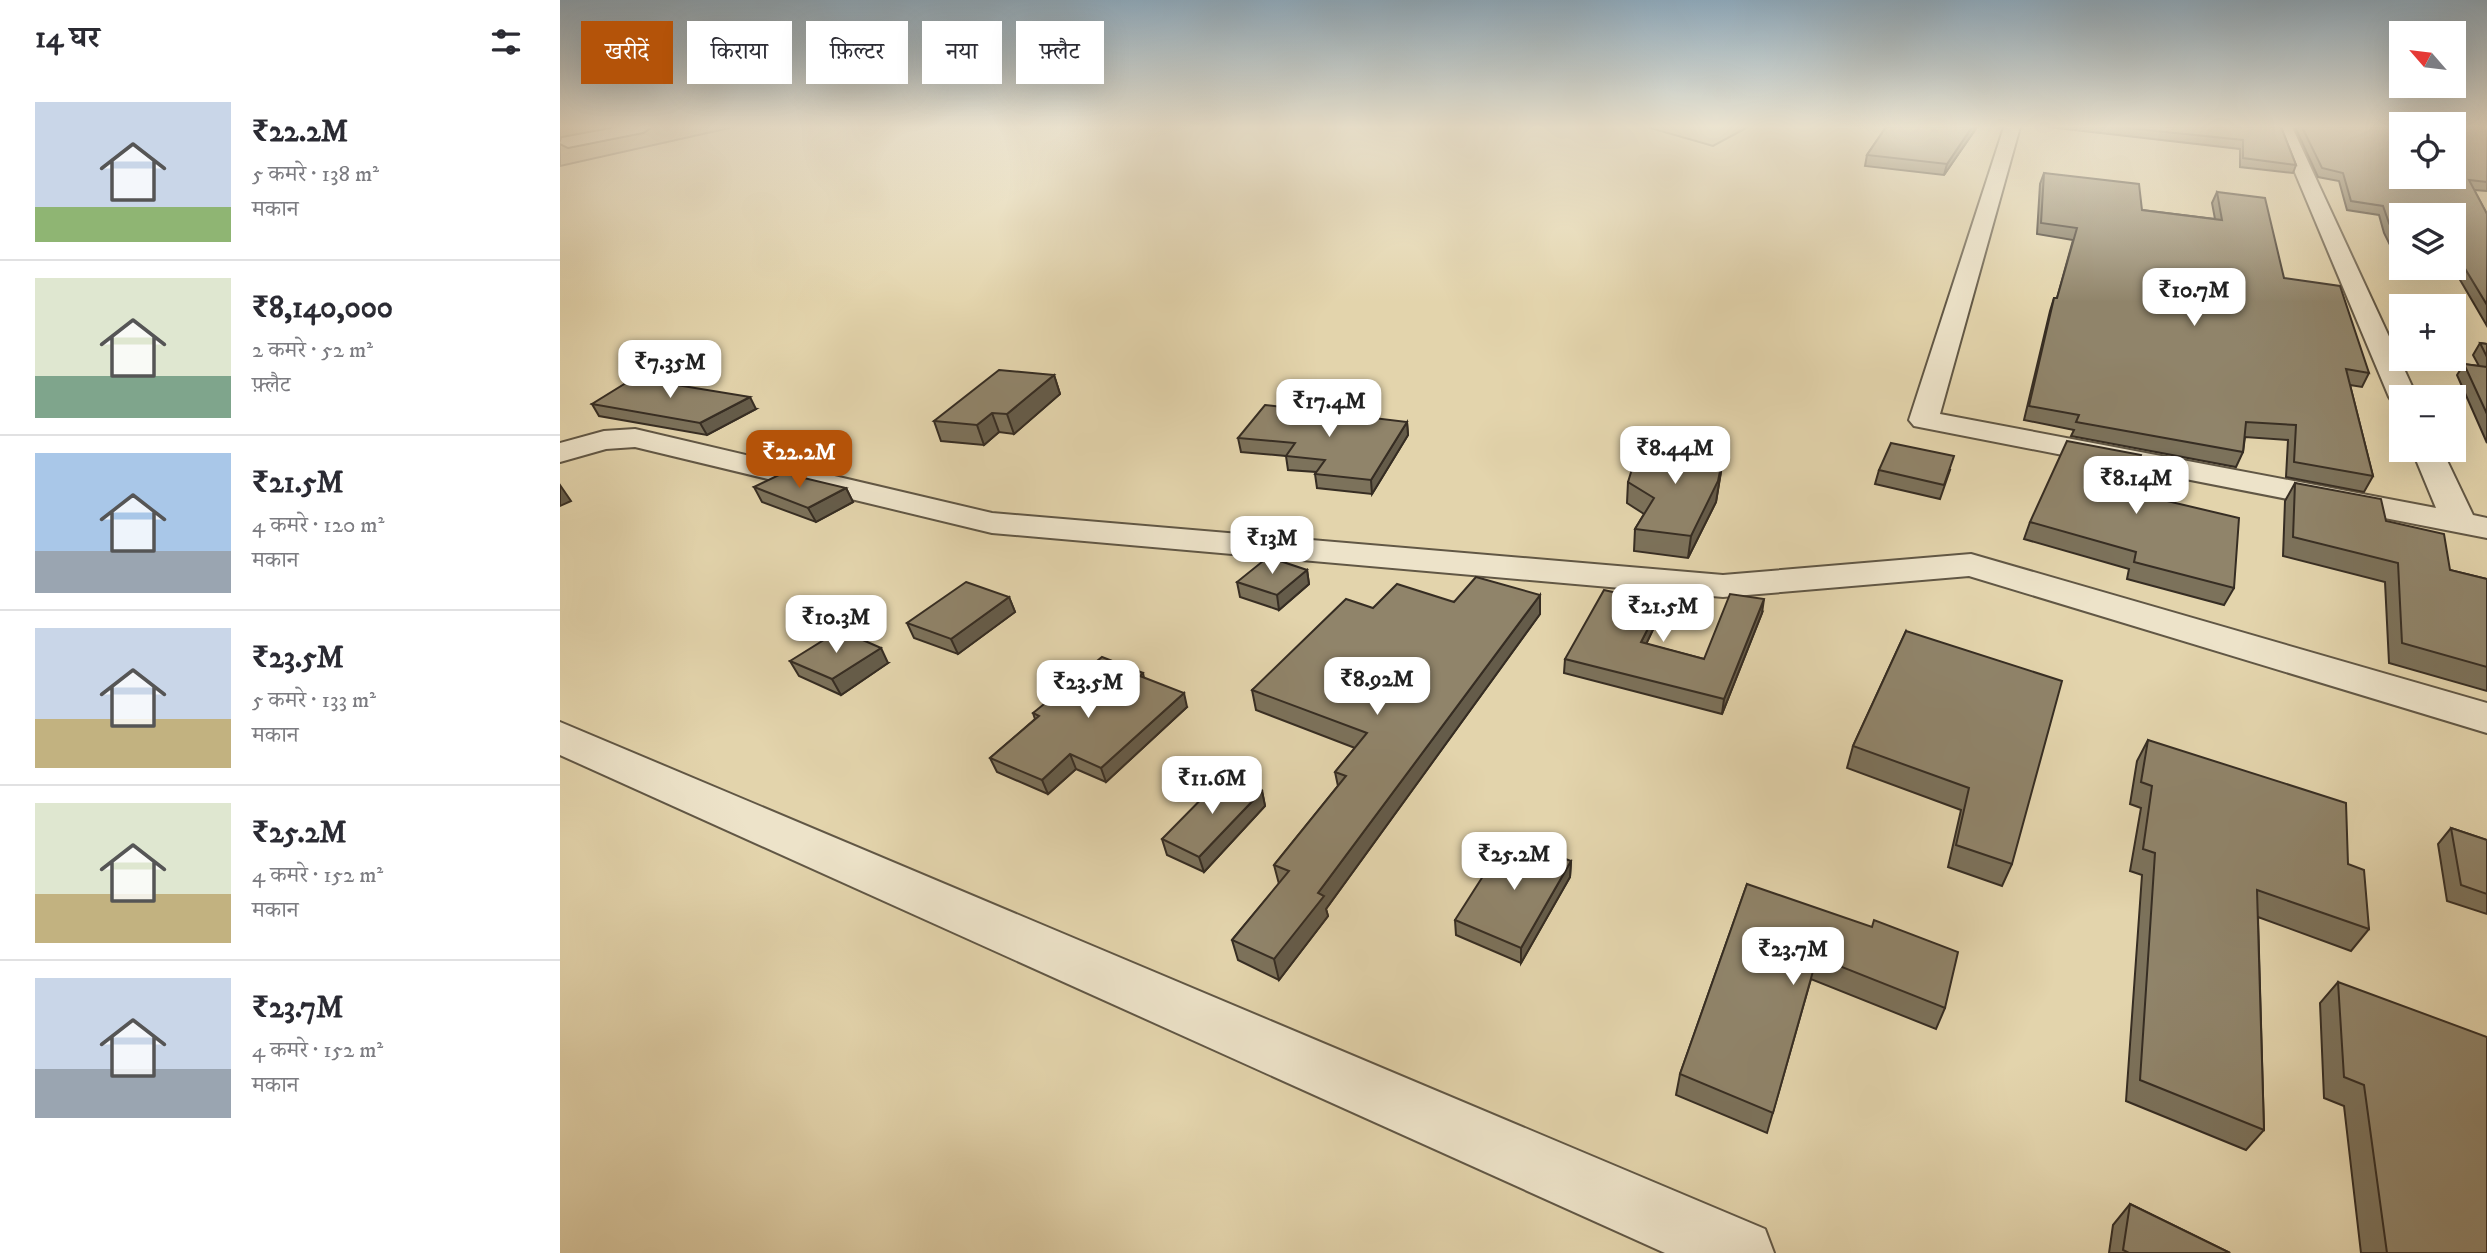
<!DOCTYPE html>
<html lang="hi">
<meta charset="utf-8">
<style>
body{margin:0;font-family:"IM FELL DW Pica","Noto Serif Devanagari",serif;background:#f2f2f3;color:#2b2b33;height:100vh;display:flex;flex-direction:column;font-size:26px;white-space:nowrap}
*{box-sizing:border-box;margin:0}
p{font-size:23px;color:#7c7c81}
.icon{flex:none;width:38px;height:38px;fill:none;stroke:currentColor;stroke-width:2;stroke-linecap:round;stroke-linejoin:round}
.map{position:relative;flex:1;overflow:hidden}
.details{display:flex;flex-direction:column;background:#fff;width:560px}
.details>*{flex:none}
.hud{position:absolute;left:21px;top:21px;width:665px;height:63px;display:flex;gap:14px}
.needle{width:46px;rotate:298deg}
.fabs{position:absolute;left:1829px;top:21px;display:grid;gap:14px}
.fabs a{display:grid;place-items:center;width:77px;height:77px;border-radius:0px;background:#fff;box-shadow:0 7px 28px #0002;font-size:35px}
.price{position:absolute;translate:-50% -60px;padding:0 16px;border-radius:14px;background:#fff;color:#222;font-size:23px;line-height:46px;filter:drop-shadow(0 2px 4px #0008)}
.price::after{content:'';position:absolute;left:50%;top:42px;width:21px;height:16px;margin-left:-10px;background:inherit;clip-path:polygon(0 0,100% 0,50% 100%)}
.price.on{background:#b45309;color:#fff}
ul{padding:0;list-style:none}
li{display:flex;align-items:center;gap:21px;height:175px;padding:0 35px}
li+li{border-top:2px solid #e1e1e2}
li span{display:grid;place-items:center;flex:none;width:196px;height:140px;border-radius:0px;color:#555}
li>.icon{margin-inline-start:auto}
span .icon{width:84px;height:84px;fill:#fffc;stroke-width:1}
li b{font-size:30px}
h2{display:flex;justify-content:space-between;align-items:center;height:84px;padding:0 35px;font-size:30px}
.pill{padding:0 24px;border-radius:0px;background:#fff;box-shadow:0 7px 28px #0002;font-size:24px;line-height:63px}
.pill.on{background:#b45309;color:#fff}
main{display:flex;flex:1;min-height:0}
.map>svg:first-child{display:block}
.green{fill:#c6b895;stroke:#7e725c;stroke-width:2}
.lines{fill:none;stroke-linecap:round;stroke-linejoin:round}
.street-casing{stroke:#615745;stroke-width:4}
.street{fill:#ede3c9;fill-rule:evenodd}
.wall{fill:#7c725b;stroke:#362d23;stroke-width:2}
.shaded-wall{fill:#655c4a;stroke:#362d23;stroke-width:2}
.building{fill:#90846a;stroke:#362d23;stroke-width:2}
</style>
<main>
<section class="details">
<h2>14 घर<svg class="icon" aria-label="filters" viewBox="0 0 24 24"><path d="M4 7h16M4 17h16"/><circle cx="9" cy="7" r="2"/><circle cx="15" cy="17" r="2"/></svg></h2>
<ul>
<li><span style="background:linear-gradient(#c9d6e8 75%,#8fb573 0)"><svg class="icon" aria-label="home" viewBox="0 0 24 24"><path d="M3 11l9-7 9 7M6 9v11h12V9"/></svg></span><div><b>₹22.2M</b><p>5 कमरे · 138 m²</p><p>मकान</p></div></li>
<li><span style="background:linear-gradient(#dfe7d0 70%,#7fa58c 0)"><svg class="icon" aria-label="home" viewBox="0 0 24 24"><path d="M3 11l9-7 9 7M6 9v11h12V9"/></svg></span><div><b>₹8,140,000</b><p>2 कमरे · 52 m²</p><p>फ़्लैट</p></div></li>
<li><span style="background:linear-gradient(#a9c7e8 70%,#9aa5b1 0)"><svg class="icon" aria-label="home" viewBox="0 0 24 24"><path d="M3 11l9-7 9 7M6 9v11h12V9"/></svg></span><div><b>₹21.5M</b><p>4 कमरे · 120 m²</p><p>मकान</p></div></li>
<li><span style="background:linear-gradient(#c9d6e8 65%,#c2b280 0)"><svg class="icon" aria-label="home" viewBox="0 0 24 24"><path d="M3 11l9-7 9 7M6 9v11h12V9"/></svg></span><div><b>₹23.5M</b><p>5 कमरे · 133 m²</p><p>मकान</p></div></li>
<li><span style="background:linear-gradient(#dfe7d0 65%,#c2b280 0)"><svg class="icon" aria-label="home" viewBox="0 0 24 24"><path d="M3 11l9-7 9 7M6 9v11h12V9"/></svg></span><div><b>₹25.2M</b><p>4 कमरे · 152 m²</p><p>मकान</p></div></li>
<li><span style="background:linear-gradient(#c9d6e8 65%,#9aa5b1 0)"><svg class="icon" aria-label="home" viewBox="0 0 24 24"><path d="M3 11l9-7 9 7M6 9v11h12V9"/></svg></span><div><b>₹23.7M</b><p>4 कमरे · 152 m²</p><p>मकान</p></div></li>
</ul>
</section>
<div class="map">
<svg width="1927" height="1253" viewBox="0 0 1927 1253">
<rect width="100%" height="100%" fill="#e3d4ac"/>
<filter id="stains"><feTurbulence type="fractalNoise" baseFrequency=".00286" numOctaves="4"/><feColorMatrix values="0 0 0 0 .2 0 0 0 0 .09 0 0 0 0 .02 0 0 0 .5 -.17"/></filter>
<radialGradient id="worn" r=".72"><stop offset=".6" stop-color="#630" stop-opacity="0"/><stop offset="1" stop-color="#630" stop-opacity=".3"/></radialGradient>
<g class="green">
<polygon points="0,127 174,127 0,166"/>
<polygon points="1087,127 1188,127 1153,146"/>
</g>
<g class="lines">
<g class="street-casing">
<g id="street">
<polygon points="61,127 91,127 83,132 8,147 0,143 2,138"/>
<polygon points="1444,127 1460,127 1380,414 1876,508 1852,450 1882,450 1913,515 1927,518 1927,538 1354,426 1349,420"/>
<polygon points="1716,127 1732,127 1857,397 1841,397 1841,405 1833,403 1829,397"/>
<polygon points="75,429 432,513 1163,575 1411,554 1927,703 1927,733 1409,576 1163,597 432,533 75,447 46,449 0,462 0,443 44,431"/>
<polygon points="0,722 1205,1229 1214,1253 1105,1253 0,755"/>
</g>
</g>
<use href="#street" class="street"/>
</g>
<g class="wall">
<polygon points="1326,127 1417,127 1384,175 1305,166 1307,155"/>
<polygon points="1488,127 1721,127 1736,165 1733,173 1680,167 1680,149"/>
<polygon points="1735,127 1927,127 1927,191 1914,190 1927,214 1927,326 1896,273 1859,268 1894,268 1894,215 1841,215 1841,265 1840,265 1824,233 1819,215 1787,210 1779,181 1758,177"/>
<polygon points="1484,173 1582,210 1655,219 1652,203 1657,192 1724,278 1809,373 1802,387 1790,385 1813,476 1804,492 1726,477 1728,440 1685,437 1683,452 1676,467 1511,436 1514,430 1464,420 1490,311 1494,298 1497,298 1513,240 1477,234 1480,184"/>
<polygon points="1920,343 1927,344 1927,443 1897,375 1904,364 1919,366 1913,355"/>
<polygon points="494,375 500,394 454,434 439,432 424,445 381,441 374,421"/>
<polygon points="32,404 196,409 147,435 39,416"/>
<polygon points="847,422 848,435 812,494 757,488 755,474 756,472 728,470 726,456 681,452 678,438"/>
<polygon points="1319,470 1390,470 1380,499 1315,484"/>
<polygon points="1161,472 1156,502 1128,558 1074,551 1075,529 1084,514 1067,503 1068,482"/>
<polygon points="1735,483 1826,521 1890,570 1927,579 1927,691 1829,663 1825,582 1723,556 1725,501"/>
<polygon points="194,487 286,488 293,502 256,522 202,502"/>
<polygon points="1569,492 1674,588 1664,605 1567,579 1569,569 1464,539 1470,522"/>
<polygon points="747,570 749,584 719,610 680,597 677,582"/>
<polygon points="980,595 980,614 766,909 768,916 719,980 678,960 672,940 719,884 714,865 778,786 775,772 795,748 696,710 692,690 813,608"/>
<polygon points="449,597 455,612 398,654 354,638 347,623"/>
<polygon points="1101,603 1099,617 1086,644 1144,659 1202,613 1162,714 1004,673 1005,659"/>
<polygon points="1346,631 1452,864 1442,886 1388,867 1401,810 1287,768 1293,746"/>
<polygon points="230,661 328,663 281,695 239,676"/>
<polygon points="583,673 584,678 627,707 546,782 516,769 488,794 437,772 430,758 475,719 473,713"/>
<polygon points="1588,740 1788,864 1809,929 1791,951 1698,917 1704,1130 1686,1150 1566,1101 1582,875 1570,871 1581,808 1570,804 1577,761"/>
<polygon points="702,791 705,806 644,872 607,855 602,839"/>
<polygon points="1891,828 1927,840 1927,914 1887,901 1878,844"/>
<polygon points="1011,861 1010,877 961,963 896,935 895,920"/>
<polygon points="1187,884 1385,1008 1376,1029 1251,979 1207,1133 1116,1095 1120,1074"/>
<polygon points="1778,982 1927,1253 1801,1253 1784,1106 1764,1098 1760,1003"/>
<polygon points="1570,1204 1670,1253 1549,1253 1553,1225"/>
</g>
<g class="shaded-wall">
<polygon points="1412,127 1417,127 1384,175 1387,164"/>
<polygon points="494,375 500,394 454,434 447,414"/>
<polygon points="190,397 196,409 147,435 140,423"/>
<polygon points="432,413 439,432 424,445 417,425"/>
<polygon points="847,422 848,435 812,494 811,480"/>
<polygon points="1164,452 1156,502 1128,558 1131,536"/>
<polygon points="0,485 11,501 0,506"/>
<polygon points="286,488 293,502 256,522 248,508"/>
<polygon points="747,570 749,584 719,610 717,595"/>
<polygon points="980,595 980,614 766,909 768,916 719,980 714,959 758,893"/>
<polygon points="449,597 455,612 398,654 391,639"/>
<polygon points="1204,599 1202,613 1162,714 1164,699"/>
<polygon points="1101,603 1099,617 1080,657 1081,642"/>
<polygon points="321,648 328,663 281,695 272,679"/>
<polygon points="624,693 627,707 546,782 541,768"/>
<polygon points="510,754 516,769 488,794 482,780"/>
<polygon points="702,791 705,806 644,872 639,857"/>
<polygon points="1011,861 1010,877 961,963 961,948"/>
</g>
<g class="building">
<polygon points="1326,127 1412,127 1387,164 1307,155"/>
<polygon points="1557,127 1721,127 1736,165 1683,158 1683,140"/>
<polygon points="1742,127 1841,127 1841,177 1894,177 1894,127 1927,127 1927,182 1909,180 1927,214 1927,305 1901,262 1894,261 1894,215 1841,215 1841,247 1829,223 1823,206 1791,201 1783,173 1762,168"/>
<polygon points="1484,173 1579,184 1582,210 1662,220 1657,192 1705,198 1724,278 1780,286 1809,373 1786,369 1813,476 1734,462 1736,425 1686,422 1683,452 1516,422 1519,415 1469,406 1494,298 1497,298 1517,228 1481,223"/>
<polygon points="1920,343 1927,344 1927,357"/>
<polygon points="1904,364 1927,367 1927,414"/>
<polygon points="439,370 494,375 447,414 432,413 417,425 374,421"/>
<polygon points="74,378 190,397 140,423 32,404"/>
<polygon points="705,405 847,422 811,480 755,474 765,460 726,456 735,443 678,438"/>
<polygon points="1507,441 1581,455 1569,492 1679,518 1674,588 1574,562 1576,552 1470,522"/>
<polygon points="1080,443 1164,452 1158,481 1131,536 1075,529 1094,498 1068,482"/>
<polygon points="1331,443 1394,456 1384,485 1319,470"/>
<polygon points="223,473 286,488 248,508 194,487"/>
<polygon points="1735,483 1821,499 1826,521 1884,534 1890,570 1927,579 1927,667 1842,643 1838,563 1733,537"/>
<polygon points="708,557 747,570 717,595 677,582"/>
<polygon points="916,577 980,595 758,893 764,896 714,959 672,940 729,871 714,865 786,776 775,772 807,733 692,690 786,599 813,608 837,584 894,602"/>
<polygon points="406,582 449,597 391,639 347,623"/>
<polygon points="1044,590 1101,603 1081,642 1144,659 1170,594 1204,599 1164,699 1005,659"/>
<polygon points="280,630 321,648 272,679 230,661"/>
<polygon points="1346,631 1502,681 1452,864 1396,845 1409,788 1293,746"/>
<polygon points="542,657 583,673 580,676 624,693 541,768 510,754 482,780 430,758 479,716 473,713"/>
<polygon points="1588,740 1786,803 1788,864 1804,870 1809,929 1697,890 1704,1130 1580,1080 1595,853 1583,849 1592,786 1581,782"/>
<polygon points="665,775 702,791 639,857 602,839"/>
<polygon points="1891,828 1927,840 1927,894 1901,885"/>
<polygon points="948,837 1011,861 961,948 895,920"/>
<polygon points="1187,884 1312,927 1314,920 1398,952 1385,1008 1257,957 1213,1113 1120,1074"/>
<polygon points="1778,982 1927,1037 1927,1253 1827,1253 1804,1085 1784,1077"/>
<polygon points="1570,1204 1670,1253 1569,1253 1563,1250"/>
</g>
<linearGradient id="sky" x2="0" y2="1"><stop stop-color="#8eaabd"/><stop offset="0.42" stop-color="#f2ecda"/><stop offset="1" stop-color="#f2ecda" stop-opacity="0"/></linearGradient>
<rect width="1927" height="302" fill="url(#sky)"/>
<rect width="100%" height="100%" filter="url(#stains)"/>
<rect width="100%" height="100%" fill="url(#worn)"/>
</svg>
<div class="fabs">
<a><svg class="needle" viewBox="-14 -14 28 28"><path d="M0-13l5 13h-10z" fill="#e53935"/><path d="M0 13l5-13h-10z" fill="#7c7c81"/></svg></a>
<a><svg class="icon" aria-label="locate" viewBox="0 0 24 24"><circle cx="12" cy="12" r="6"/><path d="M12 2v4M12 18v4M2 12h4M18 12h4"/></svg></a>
<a><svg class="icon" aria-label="layers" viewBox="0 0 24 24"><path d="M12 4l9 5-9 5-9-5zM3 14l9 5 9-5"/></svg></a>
<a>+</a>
<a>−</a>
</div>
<b class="price" style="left:1634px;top:328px">₹10.7M</b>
<b class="price" style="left:110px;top:400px">₹7.35M</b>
<b class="price" style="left:769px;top:439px">₹17.4M</b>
<b class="price" style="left:1115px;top:486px">₹8.44M</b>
<b class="price on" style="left:239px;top:490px">₹22.2M</b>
<b class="price" style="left:1576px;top:516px">₹8.14M</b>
<b class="price" style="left:712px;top:576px">₹13M</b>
<b class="price" style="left:1103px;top:644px">₹21.5M</b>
<b class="price" style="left:276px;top:655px">₹10.3M</b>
<b class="price" style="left:817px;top:717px">₹8.92M</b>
<b class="price" style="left:528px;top:720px">₹23.5M</b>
<b class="price" style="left:652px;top:816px">₹11.6M</b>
<b class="price" style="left:954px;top:892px">₹25.2M</b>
<b class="price" style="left:1233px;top:987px">₹23.7M</b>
<div class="hud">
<a class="pill on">खरीदें</a>
<a class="pill">किराया</a>
<a class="pill">फ़िल्टर</a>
<a class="pill">नया</a>
<a class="pill">फ़्लैट</a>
</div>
</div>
</main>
